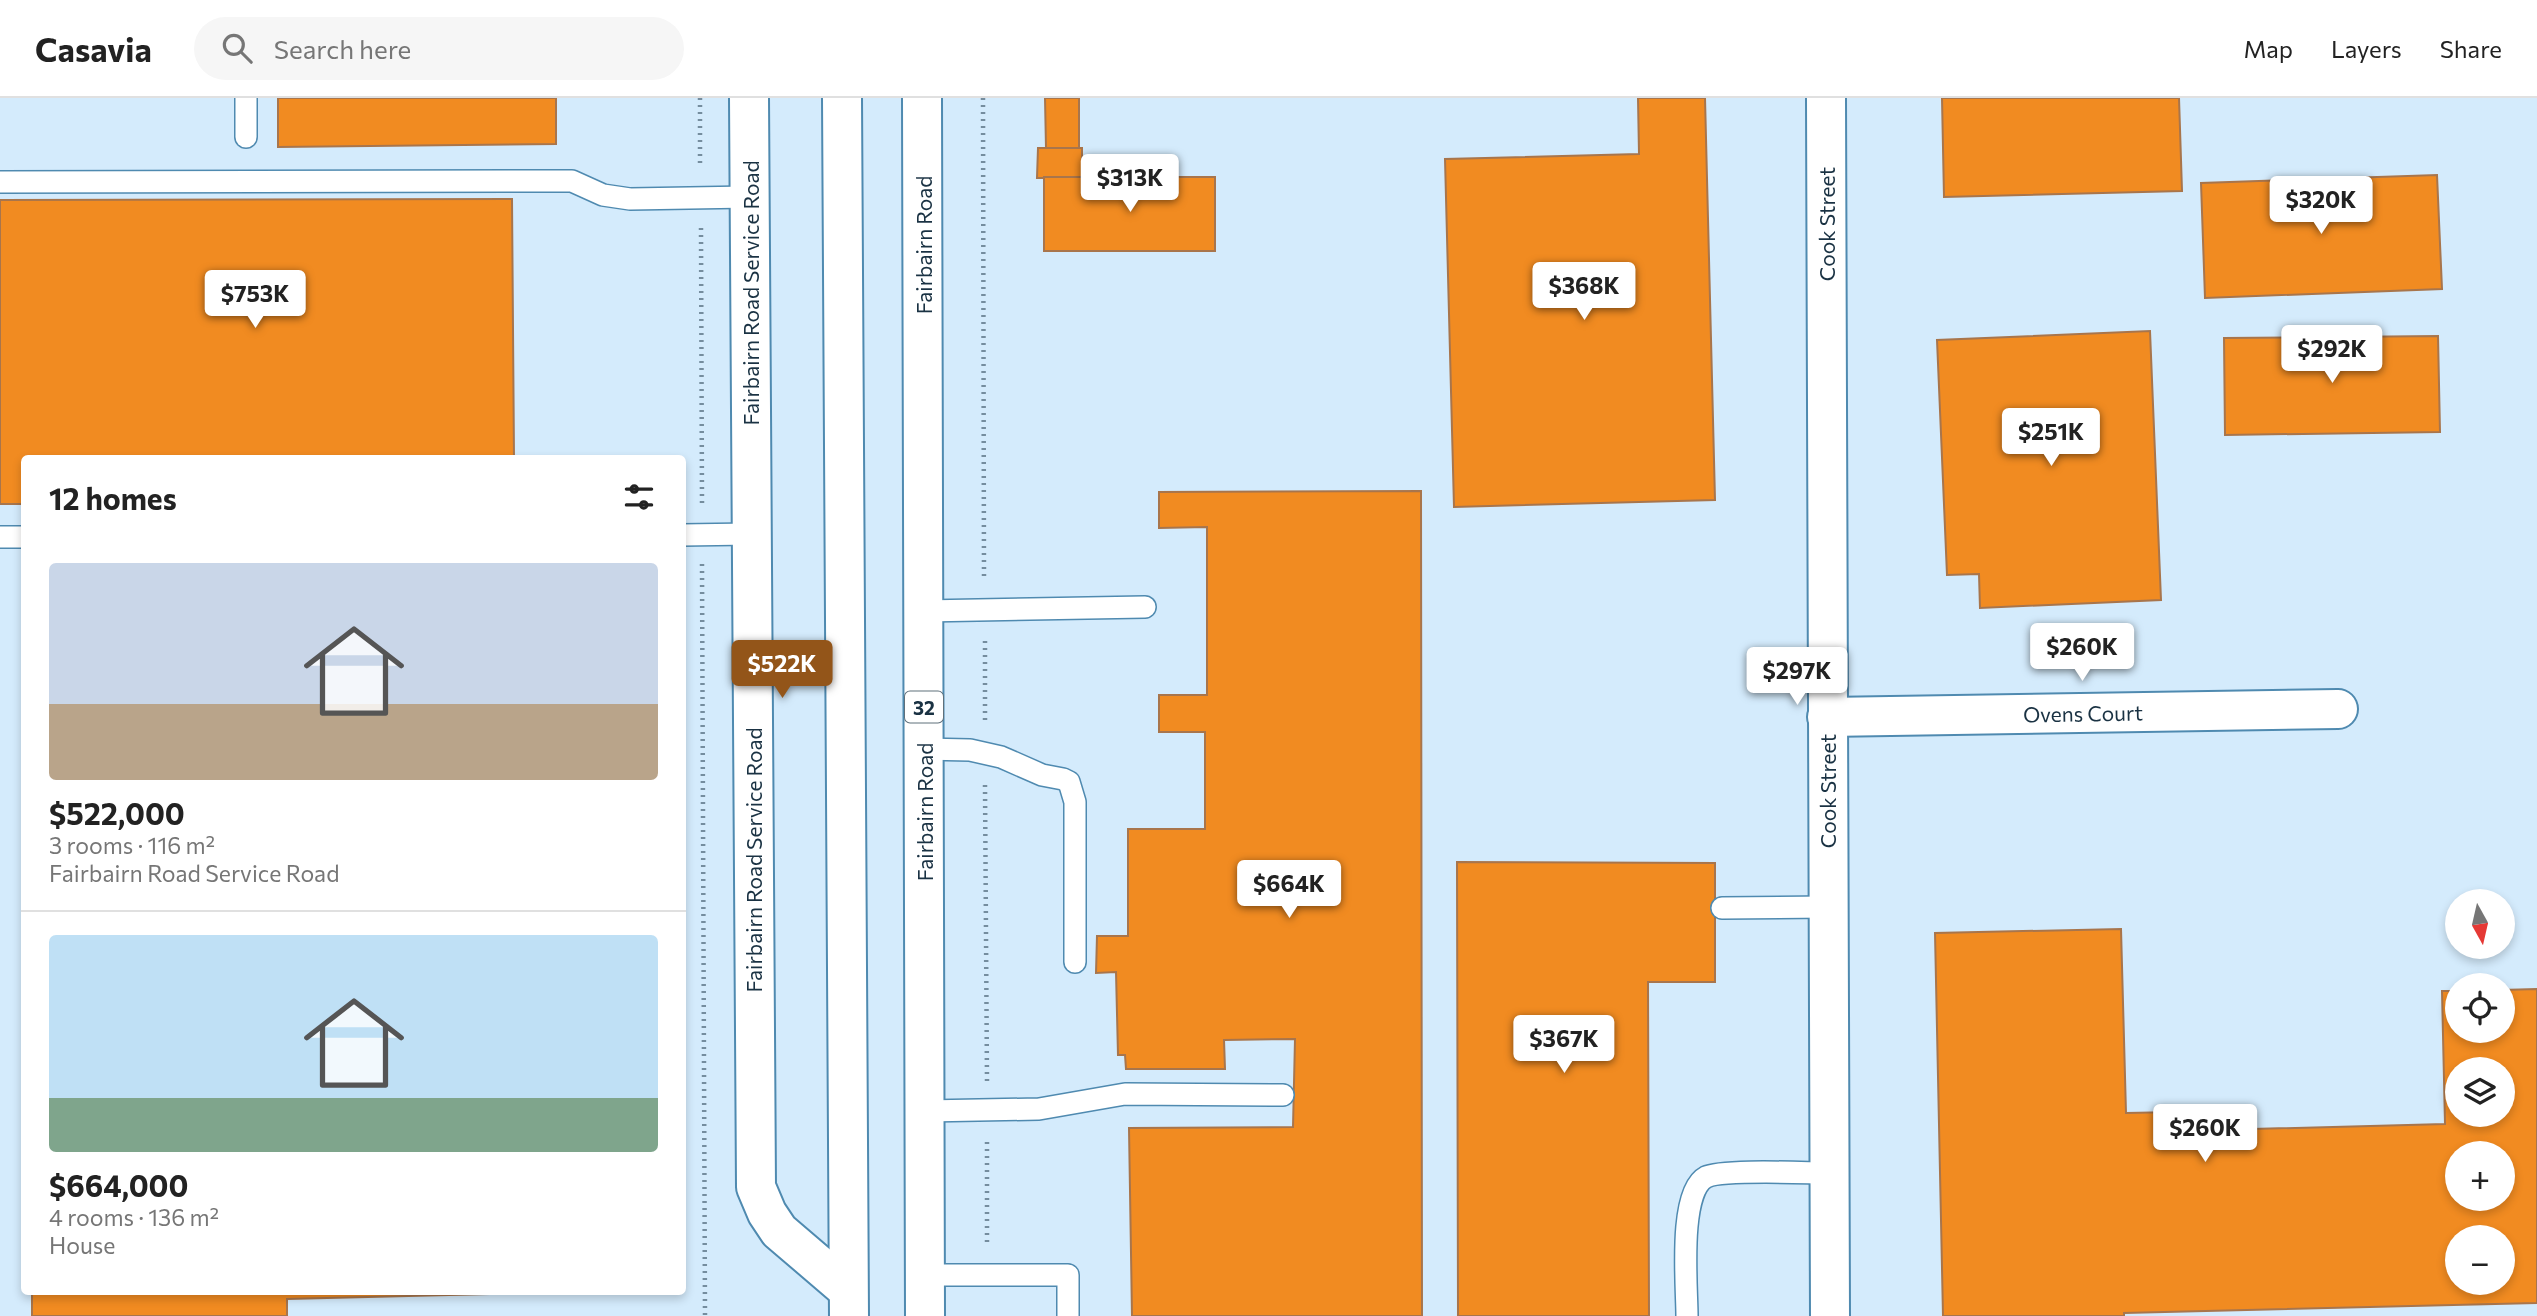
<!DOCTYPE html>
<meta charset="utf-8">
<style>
body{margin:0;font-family:Commissioner,sans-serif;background:#f6f6f6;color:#222;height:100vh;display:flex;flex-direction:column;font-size:26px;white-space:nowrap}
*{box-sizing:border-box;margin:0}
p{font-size:23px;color:#767676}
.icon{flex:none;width:38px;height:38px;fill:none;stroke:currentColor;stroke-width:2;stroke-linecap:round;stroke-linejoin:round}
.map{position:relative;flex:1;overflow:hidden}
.side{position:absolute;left:21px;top:357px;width:665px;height:840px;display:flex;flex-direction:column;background:#fff;border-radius:7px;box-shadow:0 4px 10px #0003}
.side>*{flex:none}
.needle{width:46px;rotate:172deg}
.fabs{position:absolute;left:2445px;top:791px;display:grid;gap:14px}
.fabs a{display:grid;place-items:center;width:70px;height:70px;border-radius:50%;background:#fff;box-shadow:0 4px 10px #0003;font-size:35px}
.price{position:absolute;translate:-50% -60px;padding:0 16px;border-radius:7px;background:#fff;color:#222;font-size:23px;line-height:46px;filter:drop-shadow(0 2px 4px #0008)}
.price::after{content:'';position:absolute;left:50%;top:42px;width:21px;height:16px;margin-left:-10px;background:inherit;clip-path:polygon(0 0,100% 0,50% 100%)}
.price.selected{background:#935519;color:#fff}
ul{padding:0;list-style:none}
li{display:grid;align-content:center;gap:14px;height:371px;padding:0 28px}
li+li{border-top:2px solid #e0e0e0}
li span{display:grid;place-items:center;height:217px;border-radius:7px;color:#555}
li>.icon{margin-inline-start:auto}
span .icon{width:126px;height:126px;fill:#fffc;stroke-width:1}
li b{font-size:30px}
h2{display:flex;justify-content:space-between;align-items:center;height:84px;padding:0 28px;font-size:30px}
header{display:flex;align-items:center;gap:42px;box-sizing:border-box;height:98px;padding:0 35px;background:#fff;border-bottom:2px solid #e0e0e0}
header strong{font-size:33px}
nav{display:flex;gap:38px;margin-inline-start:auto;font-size:24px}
.search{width:490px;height:63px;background:#f6f6f6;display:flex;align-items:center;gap:18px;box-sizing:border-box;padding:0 24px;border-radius:38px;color:#767676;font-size:26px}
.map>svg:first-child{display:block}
.building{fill:#f18b21;stroke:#a8754c;stroke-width:2;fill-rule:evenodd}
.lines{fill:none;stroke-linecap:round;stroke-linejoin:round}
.service-casing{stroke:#4f8ab0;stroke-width:24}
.minor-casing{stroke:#4f8ab0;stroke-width:42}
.primary-casing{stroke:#4f8ab0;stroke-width:42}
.path{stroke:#758d9e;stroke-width:4.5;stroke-dasharray:2 5;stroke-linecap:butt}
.service{stroke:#fff;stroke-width:21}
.minor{stroke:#fff;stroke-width:38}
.primary{stroke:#fff;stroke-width:38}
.labels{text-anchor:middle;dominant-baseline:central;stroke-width:6;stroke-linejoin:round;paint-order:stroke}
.shield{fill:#fff;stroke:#5f707b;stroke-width:2}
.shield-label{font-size:19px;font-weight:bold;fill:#1a3243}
.street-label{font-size:21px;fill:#1a3243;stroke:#fff}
</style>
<header>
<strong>Casavia</strong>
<div class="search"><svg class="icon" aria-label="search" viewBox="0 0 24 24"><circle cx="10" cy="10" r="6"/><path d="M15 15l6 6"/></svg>Search here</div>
<nav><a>Map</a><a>Layers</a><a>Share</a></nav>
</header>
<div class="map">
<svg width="2537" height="1218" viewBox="0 0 2537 1218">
<rect width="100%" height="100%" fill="#d4ebfc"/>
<g class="building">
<polygon points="278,0 556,0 556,46 278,49"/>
<polygon points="1045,0 1079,0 1079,50 1046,50"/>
<polygon points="1638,0 1705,0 1715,402 1454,409 1445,61 1639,56"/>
<polygon points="1942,0 2179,0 2182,93 1944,99"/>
<polygon points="1038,50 1082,50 1082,80 1037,80"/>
<polygon points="2437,77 2442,191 2205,200 2201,85"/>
<rect x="1044" y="79" width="171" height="74"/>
<polygon points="512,101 514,360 24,360 24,406 0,406 0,102"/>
<polygon points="2150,233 2161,502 1980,510 1979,476 1947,477 1937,242"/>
<polygon points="2438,238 2440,334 2225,337 2224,240"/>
<polygon points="1421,393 1422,1218 1132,1218 1129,1030 1293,1029 1295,941 1224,942 1225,971 1126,971 1125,957 1118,957 1116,874 1096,875 1097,838 1128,838 1128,731 1205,731 1205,634 1159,634 1159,597 1207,597 1207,429 1159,430 1159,394"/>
<polygon points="1457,764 1715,765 1715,884 1648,884 1649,1218 1458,1218"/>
<path d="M2121,831L2126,1015L2176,1014L2177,1033L2445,1026L2442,893H2457V933H2502V892L2537,891V1205L2124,1215V1218H1943L1935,835ZM2457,971H2502V1017H2457ZM2457,1055H2502V1101H2457ZM2457,1139H2502V1185H2457Z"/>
<polygon points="32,1194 567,1194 287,1201 287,1218 32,1218"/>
</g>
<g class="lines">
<g class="service-casing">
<g id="service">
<polyline points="246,0 246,39"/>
<polyline points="0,84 572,83 603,97 630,101 749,99"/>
<polyline points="682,437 751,436"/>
<polyline points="0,439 24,439"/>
<polyline points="924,513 1145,509"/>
<polyline points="923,651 970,652 1001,659 1042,677 1063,681 1069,684 1075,704 1075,864"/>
<polyline points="1722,810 1828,809"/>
<polyline points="926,1013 1039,1011 1125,996 1283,997"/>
<polyline points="925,1177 1068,1177 1068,1218"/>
<path d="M1687,1218C1687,1188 1678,1094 1706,1079C1722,1071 1806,1075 1829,1075"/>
</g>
</g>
<g class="minor-casing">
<g id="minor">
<polyline points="749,0 756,1089 767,1115 779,1133 848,1192"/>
<polyline points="1826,0 1830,1218"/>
<polyline points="1827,619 2338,611"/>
</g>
</g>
<g class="primary-casing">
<g id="primary">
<polyline points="842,0 849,1218"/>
<polyline points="922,0 925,1218"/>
</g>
</g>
<g class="path">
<polyline points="700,0 700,69"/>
<polyline points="983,0 984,482"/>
<polyline points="701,130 702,405"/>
<polyline points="702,466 705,1218"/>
<polyline points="985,543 985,626"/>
<polyline points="985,687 987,983"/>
<polyline points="987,1044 987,1147"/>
</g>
<use href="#service" class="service"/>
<use href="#minor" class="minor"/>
<use href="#primary" class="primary"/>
</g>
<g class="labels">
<rect class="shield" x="905" y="593.5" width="38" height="31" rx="5"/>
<g class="shield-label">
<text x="924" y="609">32</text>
</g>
<g class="street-label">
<text transform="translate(1826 126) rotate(-90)">Cook Street</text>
<text transform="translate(923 147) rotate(-90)">Fairbairn Road</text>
<text transform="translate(750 195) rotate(-90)">Fairbairn Road Service Road</text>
<text transform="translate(2083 615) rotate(-1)">Ovens Court</text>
<text transform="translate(1827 693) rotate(-90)">Cook Street</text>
<text transform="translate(924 714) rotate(-90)">Fairbairn Road</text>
<text transform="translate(753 762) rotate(-90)">Fairbairn Road Service Road</text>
</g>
</g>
</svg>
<div class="fabs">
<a><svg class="needle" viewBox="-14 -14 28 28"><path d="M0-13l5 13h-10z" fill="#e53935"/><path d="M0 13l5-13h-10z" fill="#767676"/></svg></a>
<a><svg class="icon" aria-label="locate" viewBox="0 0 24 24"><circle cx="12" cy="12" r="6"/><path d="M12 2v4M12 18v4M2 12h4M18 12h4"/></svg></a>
<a><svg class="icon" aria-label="layers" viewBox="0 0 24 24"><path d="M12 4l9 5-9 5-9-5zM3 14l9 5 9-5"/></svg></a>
<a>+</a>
<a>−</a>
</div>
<b class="price" style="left:1130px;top:116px">$313K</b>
<b class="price" style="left:2321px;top:138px">$320K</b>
<b class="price" style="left:1584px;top:224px">$368K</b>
<b class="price" style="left:255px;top:232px">$753K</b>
<b class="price" style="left:2332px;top:287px">$292K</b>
<b class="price" style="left:2051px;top:370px">$251K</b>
<b class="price" style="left:2082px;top:585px">$260K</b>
<b class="price selected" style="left:782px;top:602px">$522K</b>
<b class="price" style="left:1797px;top:609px">$297K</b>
<b class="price" style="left:1289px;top:822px">$664K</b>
<b class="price" style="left:1564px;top:977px">$367K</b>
<b class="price" style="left:2205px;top:1066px">$260K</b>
<section class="side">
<h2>12 homes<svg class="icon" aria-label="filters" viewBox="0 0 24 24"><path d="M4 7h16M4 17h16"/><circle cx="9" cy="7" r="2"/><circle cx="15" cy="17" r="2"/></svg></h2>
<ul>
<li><span style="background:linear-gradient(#c9d6e8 65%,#b9a48a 0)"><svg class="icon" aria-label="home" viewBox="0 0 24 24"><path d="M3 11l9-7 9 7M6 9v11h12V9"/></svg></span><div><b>$522,000</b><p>3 rooms · 116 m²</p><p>Fairbairn Road Service Road</p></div></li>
<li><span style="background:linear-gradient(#bfe0f5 75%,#7fa58c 0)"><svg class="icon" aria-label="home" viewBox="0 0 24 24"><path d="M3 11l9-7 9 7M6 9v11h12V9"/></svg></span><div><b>$664,000</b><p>4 rooms · 136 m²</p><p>House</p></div></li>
</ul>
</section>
</div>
